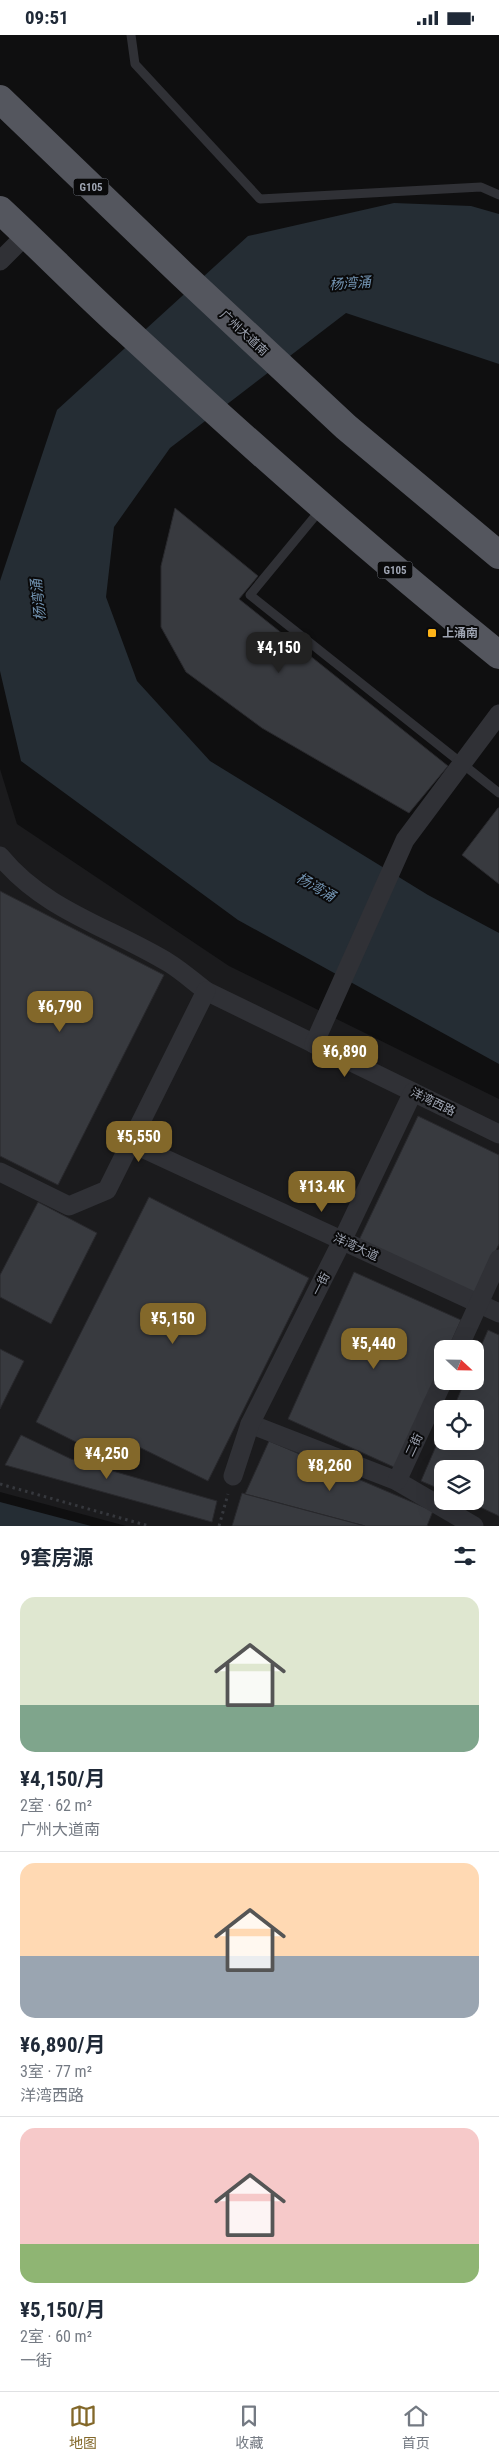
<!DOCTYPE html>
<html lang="zh">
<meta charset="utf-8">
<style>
body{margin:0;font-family:"Roboto Condensed","Noto Sans SC",sans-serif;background:#f2f2f3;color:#1f2937;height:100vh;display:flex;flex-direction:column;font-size:19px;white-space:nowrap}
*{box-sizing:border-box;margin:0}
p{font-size:16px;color:#747a83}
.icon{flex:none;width:28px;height:28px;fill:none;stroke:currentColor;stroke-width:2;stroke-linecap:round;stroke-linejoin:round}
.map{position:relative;height:1491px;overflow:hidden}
.details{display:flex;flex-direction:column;background:#fff;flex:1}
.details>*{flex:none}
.needle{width:32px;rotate:112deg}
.controls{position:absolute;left:434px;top:1305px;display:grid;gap:10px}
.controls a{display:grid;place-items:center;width:50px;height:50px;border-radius:10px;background:#fff;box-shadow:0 5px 20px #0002;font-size:25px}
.price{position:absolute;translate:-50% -42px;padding:0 11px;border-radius:10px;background:#83682a;color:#fff;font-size:16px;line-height:32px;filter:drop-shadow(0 1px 2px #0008)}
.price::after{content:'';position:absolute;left:50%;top:30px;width:15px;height:11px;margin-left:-8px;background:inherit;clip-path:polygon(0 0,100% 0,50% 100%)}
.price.on{background:#222;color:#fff}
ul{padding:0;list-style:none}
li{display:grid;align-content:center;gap:10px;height:265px;padding:0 20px}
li+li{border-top:1px solid #e0e1e3}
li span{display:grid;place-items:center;height:155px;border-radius:15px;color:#555}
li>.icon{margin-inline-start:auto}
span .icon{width:90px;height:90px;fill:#fffc;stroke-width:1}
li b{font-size:21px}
h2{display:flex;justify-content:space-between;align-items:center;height:60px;padding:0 20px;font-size:21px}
.status{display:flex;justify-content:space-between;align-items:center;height:35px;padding:0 25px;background:#fff;direction:ltr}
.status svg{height:14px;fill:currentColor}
.menu{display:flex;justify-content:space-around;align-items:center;height:70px;border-top:1px solid #e0e1e3;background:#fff;font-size:14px;color:#747a83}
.menu a{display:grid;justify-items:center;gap:2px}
.menu .on{color:#83682a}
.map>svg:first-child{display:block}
.built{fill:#1b1b1d;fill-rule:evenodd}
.water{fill:#252d34}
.building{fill:#383a3f;stroke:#29292d}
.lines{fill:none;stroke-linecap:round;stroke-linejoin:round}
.path{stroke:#36383d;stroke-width:3;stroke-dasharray:2.5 4;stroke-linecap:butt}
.service{stroke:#303136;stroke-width:9}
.minor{stroke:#303136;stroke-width:19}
.trunk{stroke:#54565e;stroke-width:28}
.poi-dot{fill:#feb419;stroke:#0a0a0b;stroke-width:2}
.labels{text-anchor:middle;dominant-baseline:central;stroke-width:4;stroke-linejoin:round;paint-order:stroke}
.shield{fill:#0a0a0b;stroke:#727681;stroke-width:1}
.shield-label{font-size:11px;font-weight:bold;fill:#9fa5b3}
.street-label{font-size:12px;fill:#9fa5b3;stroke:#0a0a0b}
.poi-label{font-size:12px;font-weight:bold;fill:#9fa5b3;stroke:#0a0a0b;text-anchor:start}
.water-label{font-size:14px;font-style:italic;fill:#7293b1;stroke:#0a0a0b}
</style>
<div class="status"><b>09:51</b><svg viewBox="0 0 49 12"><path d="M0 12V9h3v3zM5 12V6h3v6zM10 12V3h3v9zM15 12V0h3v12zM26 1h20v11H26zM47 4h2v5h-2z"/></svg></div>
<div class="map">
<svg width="499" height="1491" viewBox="0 0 499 1491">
<rect width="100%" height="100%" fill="#0f0f10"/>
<path class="built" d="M0,734L17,789L229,931L499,1064V1491H126L0,1457ZM442,1314H475V1346H442ZM442,1374H475V1406H442ZM442,1434H475V1466H442Z"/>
<g class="water">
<polygon points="394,168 471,171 499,179 499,329 346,278 170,413 114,492 106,562 137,646 210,726 428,860 499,898 499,1029 238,885 21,726 0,636 0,546 57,375 248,201"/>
<polygon points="0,1467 91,1491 0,1491"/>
</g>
<g class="building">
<polygon points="175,473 258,541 239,564 448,731 409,778 262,693 186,637 161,592 161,531"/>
<polygon points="498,773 499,773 499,849 462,820"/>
<polygon points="0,856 164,940 58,1150 0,1121"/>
<polygon points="418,1081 499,1120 499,1209 475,1260 359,1205"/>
<polygon points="149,1162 309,1243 208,1446 139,1412 128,1433 36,1387"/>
<polygon points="38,1167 97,1198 51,1289 0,1262 0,1240"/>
<polygon points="354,1237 461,1285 448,1314 442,1314 442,1327 396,1433 288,1384"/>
<polygon points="488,1295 499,1300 499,1481 467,1466 475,1466 475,1434 442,1434 442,1455 421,1446 442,1397 442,1406 475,1406 475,1374 453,1374 465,1346 475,1346 475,1325"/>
<polygon points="0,1314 24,1326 0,1374"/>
<polygon points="21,1400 71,1424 217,1466 212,1487 5,1430"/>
<polygon points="269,1406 433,1476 427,1491 365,1491 245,1459"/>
<polygon points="242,1458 245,1459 365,1491 232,1491"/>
</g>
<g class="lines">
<g class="path">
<polyline points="0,1449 149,1491"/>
<polyline points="219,1491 228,1459"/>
</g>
<g class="service">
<polyline points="131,0 135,29 260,164 481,152 499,160"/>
<polyline points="321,474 250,560 499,758"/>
</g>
<g class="minor">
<polyline points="0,226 26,200"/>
<path d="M0,821C45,876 110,892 169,928C182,936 194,947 206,956L499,1099"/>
<polyline points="314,1009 405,805 499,679"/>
<polyline points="131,1108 499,1278"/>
<polyline points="0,1137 69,1171 107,1155 206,956"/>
<polyline points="458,1314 499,1224"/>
<polyline points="250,1389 397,1446 474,1491"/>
<polyline points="233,1441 250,1389 342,1206 413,1057"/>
<polyline points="397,1446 443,1346"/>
</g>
<g class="trunk">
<polyline points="0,64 182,239 346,392 499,520"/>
<path d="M0,175C42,214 83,256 126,295C247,407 370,516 499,620"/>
</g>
</g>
<rect class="poi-dot" x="427" y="593" width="10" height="10" rx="2.5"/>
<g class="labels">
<g class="shield">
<rect x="73.5" y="143.5" width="35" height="17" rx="4"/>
<rect x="377.5" y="526.5" width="35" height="17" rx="4"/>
</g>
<g class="shield-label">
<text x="91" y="152">G105</text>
<text x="395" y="535">G105</text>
</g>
<g class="street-label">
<text transform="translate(244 298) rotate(43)">广州大道南</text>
<text transform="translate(433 1067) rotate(26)">洋湾西路</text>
<text transform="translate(356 1212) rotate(25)">洋湾大道</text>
<text transform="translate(321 1249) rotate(-63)">一街</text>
<text transform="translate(414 1410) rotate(-65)">二街</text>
</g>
<g class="poi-label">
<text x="442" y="598">上涌南</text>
</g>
<g class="water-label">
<text transform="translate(350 248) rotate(-4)">杨湾涌</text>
<text transform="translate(38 565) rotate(-96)">杨湾涌</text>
<text transform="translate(316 852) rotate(30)">杨湾涌</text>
</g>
</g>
</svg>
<div class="controls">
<a><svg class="needle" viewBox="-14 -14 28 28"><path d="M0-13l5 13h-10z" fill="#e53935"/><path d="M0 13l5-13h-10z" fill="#747a83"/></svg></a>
<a><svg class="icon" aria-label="locate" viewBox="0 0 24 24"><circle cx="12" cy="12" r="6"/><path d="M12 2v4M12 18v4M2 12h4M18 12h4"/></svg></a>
<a><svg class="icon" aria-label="layers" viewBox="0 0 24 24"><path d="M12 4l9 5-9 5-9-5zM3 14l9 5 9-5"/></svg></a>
</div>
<b class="price on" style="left:279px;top:639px">¥4,150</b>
<b class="price" style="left:60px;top:998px">¥6,790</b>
<b class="price" style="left:345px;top:1043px">¥6,890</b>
<b class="price" style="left:139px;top:1128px">¥5,550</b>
<b class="price" style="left:322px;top:1178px">¥13.4K</b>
<b class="price" style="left:173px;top:1310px">¥5,150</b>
<b class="price" style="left:374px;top:1335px">¥5,440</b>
<b class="price" style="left:107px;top:1445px">¥4,250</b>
<b class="price" style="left:330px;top:1457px">¥8,260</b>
</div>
<section class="details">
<h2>9套房源<svg class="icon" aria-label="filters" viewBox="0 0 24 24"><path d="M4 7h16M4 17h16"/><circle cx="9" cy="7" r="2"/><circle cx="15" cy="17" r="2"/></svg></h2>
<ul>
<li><span style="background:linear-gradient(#dfe7d0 70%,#7fa58c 0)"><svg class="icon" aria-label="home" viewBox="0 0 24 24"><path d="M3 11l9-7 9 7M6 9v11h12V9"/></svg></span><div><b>¥4,150/月</b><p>2室 · 62 m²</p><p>广州大道南</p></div></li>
<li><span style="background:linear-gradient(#ffd9b3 60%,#9aa5b1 0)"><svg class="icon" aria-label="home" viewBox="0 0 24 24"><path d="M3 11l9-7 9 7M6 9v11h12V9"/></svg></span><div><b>¥6,890/月</b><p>3室 · 77 m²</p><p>洋湾西路</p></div></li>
<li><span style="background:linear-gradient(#f6c9c9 75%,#8fb573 0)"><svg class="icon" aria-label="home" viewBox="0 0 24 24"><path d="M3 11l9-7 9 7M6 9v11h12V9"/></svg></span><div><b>¥5,150/月</b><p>2室 · 60 m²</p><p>一街</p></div></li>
</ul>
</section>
<nav class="menu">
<a class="on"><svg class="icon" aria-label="map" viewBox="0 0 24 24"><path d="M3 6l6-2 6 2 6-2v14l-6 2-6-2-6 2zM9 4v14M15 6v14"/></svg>地图</a>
<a><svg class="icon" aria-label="saved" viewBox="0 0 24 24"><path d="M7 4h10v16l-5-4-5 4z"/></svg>收藏</a>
<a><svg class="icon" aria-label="home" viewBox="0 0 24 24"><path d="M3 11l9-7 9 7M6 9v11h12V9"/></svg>首页</a>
</nav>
